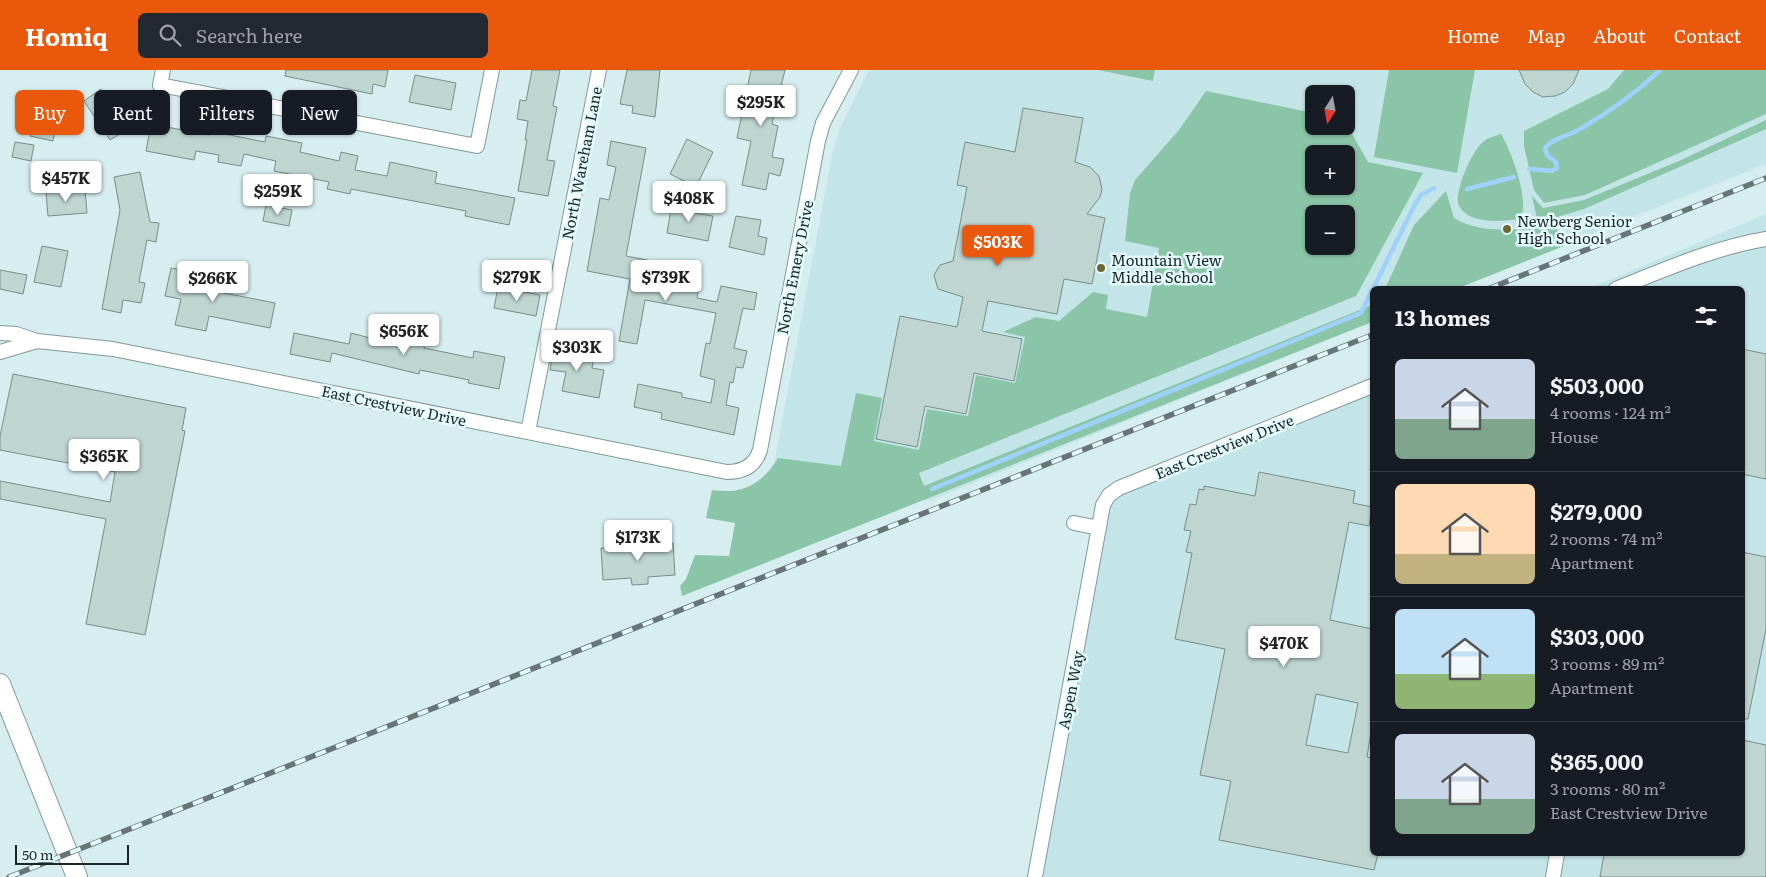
<!DOCTYPE html>
<meta charset="utf-8">
<style>
body{margin:0;font-family:Literata,serif;background:#242831;color:#f1f3f6;height:100vh;display:flex;flex-direction:column;font-size:19px;white-space:nowrap}
*{box-sizing:border-box;margin:0}
p{font-size:16px;color:#9ea1a6}
.icon{flex:none;width:28px;height:28px;fill:none;stroke:currentColor;stroke-width:2;stroke-linecap:round;stroke-linejoin:round}
.map{position:relative;flex:1;overflow:hidden}
.side{position:absolute;left:1370px;top:216px;width:375px;height:570px;display:flex;flex-direction:column;background:#171b24;border-radius:8px;box-shadow:0 1px 4px #0004}
.side>*{flex:none}
.banner{position:absolute;left:15px;top:20px;width:475px;height:45px;display:flex;gap:10px}
.needle{width:32px;rotate:191deg}
.buttons{position:absolute;left:1305px;top:15px;display:grid;gap:10px}
.buttons a{display:grid;place-items:center;width:50px;height:50px;border-radius:8px;background:#171b24;box-shadow:0 1px 4px #0004;font-size:25px}
.scale{position:absolute;left:15px;bottom:12px;width:114px;box-sizing:border-box;padding-left:5px;border:2px solid #1d2626;border-top:0;font-size:14px;line-height:18px;white-space:nowrap;color:#1d2626;-webkit-text-stroke:4px #e4fcfe;paint-order:stroke}
.price{position:absolute;translate:-50% -42px;padding:0 11px;border-radius:5px;background:#fff;color:#222;font-size:16px;line-height:32px;filter:drop-shadow(0 1px 2px #0008)}
.price::after{content:'';position:absolute;left:50%;top:30px;width:15px;height:11px;margin-left:-8px;background:inherit;clip-path:polygon(0 0,100% 0,50% 100%)}
.price.selected{background:#ea580c;color:#fff}
ul{padding:0;list-style:none}
li{display:flex;align-items:center;gap:15px;height:125px;padding:0 25px}
li+li{border-top:1px solid #363941}
li span{display:grid;place-items:center;flex:none;width:140px;height:100px;border-radius:8px;color:#555}
li>.icon{margin-inline-start:auto}
span .icon{width:60px;height:60px;fill:#fffc;stroke-width:1}
li b{font-size:21px}
h2{display:flex;justify-content:space-between;align-items:center;height:60px;padding:0 25px;font-size:21px}
.pill{padding:0 18px;border-radius:8px;background:#171b24;box-shadow:0 1px 4px #0004;font-size:18px;line-height:45px}
.pill.selected{background:#ea580c;color:#fff}
header{display:flex;align-items:center;gap:30px;box-sizing:border-box;height:70px;padding:0 25px;background:#ea580c;color:#fff}
header strong{font-size:24px}
nav{display:flex;gap:28px;margin-inline-start:auto;font-size:18px}
.search{width:350px;height:45px;background:#242831;display:flex;align-items:center;gap:12px;box-sizing:border-box;padding:0 18px;border-radius:8px;color:#9ea1a6;font-size:19px}
.map>svg:first-child{display:block}
.built{fill:#c4e5e7;fill-rule:evenodd}
.green{fill:#8bc5a8;fill-rule:evenodd}
.lines{fill:none;stroke-linecap:round;stroke-linejoin:round}
.stream{stroke:#9ed1fb;stroke-width:4.5}
.building{fill:#bed5d1;stroke:#788d89;fill-rule:evenodd}
.minor-casing{stroke:#82989a;stroke-width:16}
.secondary-casing{stroke:#82989a;stroke-width:22}
.minor{stroke:#fff;stroke-width:14}
.secondary{stroke:#fff;stroke-width:20}
.rail-casing{stroke:#677576;stroke-width:5.5}
.rail{stroke:#e4fcfe;stroke-width:4;stroke-dasharray:11;stroke-linecap:butt}
.poi-dot{fill:#6e6633;stroke:#e4fcfe;stroke-width:2}
.labels{text-anchor:middle;dominant-baseline:central;stroke-width:5;stroke-linejoin:round;paint-order:stroke}
.street-label{font-size:15px;fill:#1d2626;stroke:#e4fcfe}
.poi-label{font-size:15px;fill:#1d2626;stroke:#e4fcfe;text-anchor:start}
</style>
<header>
<strong>Homiq</strong>
<div class="search"><svg class="icon" aria-label="search" viewBox="0 0 24 24"><circle cx="10" cy="10" r="6"/><path d="M15 15l6 6"/></svg>Search here</div>
<nav><a>Home</a><a>Map</a><a>About</a><a>Contact</a></nav>
</header>
<div class="map">
<svg width="1766" height="807" viewBox="0 0 1766 807">
<rect width="100%" height="100%" fill="#d7eef0"/>
<g class="built">
<path d="M869,0H1766V94L1454,219H1372V252L929,431L773,399L833,80L841,56ZM1314,24H1346V56H1314ZM1314,84H1346V116H1314ZM1314,144H1346V176H1314Z"/>
<polygon points="1766,144 1766,807 1032,807 1099,458 1119,418 1372,310 1372,784 1742,784 1742,219 1588,219"/>
</g>
<g class="green">
<polygon points="1098,0 1155,0 1153,11"/>
<polygon points="1389,0 1475,0 1457,103 1374,87"/>
<polygon points="1624,0 1766,0 1766,44 1585,125 1544,133 1534,120 1524,76 1524,61 1608,19"/>
<path d="M1206,21L1314,43V56H1346V53L1368,92L1423,103L1356,226L919,403L924,416L1372,235V252L682,526L680,516L686,509L695,485L729,486L735,453L706,448L712,420C743,425 763,413 778,388L841,396L856,323L882,328L874,371L919,380L927,339L968,346L976,305L1015,313L1025,267L1003,262L1036,247L1059,251L1093,222L1108,225L1106,239L1147,247L1159,178L1125,171L1130,123L1135,110L1179,60ZM1314,84H1346V116H1314ZM1314,144H1346V176H1314Z"/>
<polygon points="1766,50 1766,59 1584,139 1554,148 1537,149 1532,126 1543,138 1584,130 1679,91"/>
<path d="M1501,64C1511,80 1525,120 1523,139C1523,143 1520,145 1518,149C1501,152 1469,154 1459,136C1453,124 1472,80 1483,72C1487,68 1495,66 1501,64Z"/>
<path d="M1446,121L1454,148C1484,166 1522,158 1556,157L1564,176L1456,219H1385L1414,155Z"/>
</g>
<g class="lines">
<g class="stream">
<path d="M1529,99L1552,101L1557,98L1556,92L1547,85L1545,78C1554,67 1570,66 1582,58C1611,41 1636,23 1660,0"/>
<polyline points="1467,119 1514,107"/>
<polyline points="1373,219 1414,136 1421,125 1434,118"/>
<polyline points="932,419 1361,243 1372,220"/>
</g>
</g>
<g class="building">
<polygon points="286,0 388,0 385,17 373,14 372,24 285,6"/>
<polygon points="532,0 560,0 553,36 557,37 547,90 555,91 548,126 518,121 527,70 525,70 528,51 517,49 520,30 526,31"/>
<polygon points="627,0 660,0 655,47 632,43 633,36 620,34"/>
<polygon points="751,0 785,0 772,54 778,56 772,87 784,89 780,106 769,103 766,120 742,115 751,71 737,68"/>
<polygon points="1519,0 1579,0 1573,14 1565,22 1555,26 1543,27 1533,22 1525,14"/>
<polygon points="415,5 456,13 451,40 409,32"/>
<polygon points="101,19 128,59 110,70 84,31"/>
<polygon points="1023,38 1083,48 1075,92 1090,97 1099,106 1102,119 1100,127 1087,144 1105,148 1092,214 1064,209 1057,244 988,231 982,261 1022,269 1014,311 974,303 966,344 925,336 917,377 876,369 900,246 957,257 963,227 938,219 934,205 940,195 953,191 967,117 957,115 965,72 1015,82"/>
<polygon points="35,41 58,45 53,71 30,66"/>
<polygon points="151,54 209,65 211,55 227,58 225,64 265,72 266,66 302,73 300,82 339,91 341,82 358,86 355,100 387,106 390,92 437,102 435,113 515,128 509,155 465,146 466,141 351,119 350,124 327,119 329,112 274,101 276,91 244,84 241,96 218,92 219,85 196,81 194,90 146,81"/>
<polygon points="687,69 713,82 696,117 670,104"/>
<polygon points="611,71 646,78 626,186 652,191 649,205 699,214 697,228 717,232 721,216 757,223 754,240 743,238 734,278 747,281 743,298 736,297 733,313 730,312 726,335 739,338 734,365 661,349 662,343 634,337 638,314 682,323 682,327 711,333 715,310 700,306 706,273 710,274 716,243 645,230 637,274 619,271 630,209 587,201 600,128 609,130 616,97 607,95"/>
<polygon points="15,72 34,75 31,91 12,87"/>
<polygon points="140,102 150,152 159,153 156,172 147,170 139,212 145,213 141,233 123,230 121,243 102,239 120,140 114,107"/>
<polygon points="85,120 87,143 48,146 46,123"/>
<polygon points="672,133 690,137 689,142 713,146 708,171 667,163"/>
<polygon points="266,135 292,140 289,156 263,151"/>
<polygon points="736,146 761,150 758,166 767,168 764,185 729,177"/>
<polygon points="42,176 68,181 61,217 34,212"/>
<polygon points="171,198 217,207 214,221 275,233 270,258 209,246 206,261 175,255 181,229 165,226"/>
<polygon points="0,200 27,205 23,224 0,219"/>
<polygon points="498,217 540,225 536,246 494,238"/>
<polygon points="372,258 426,269 424,278 473,288 474,281 505,287 499,319 468,313 469,310 420,300 419,304 332,283 330,292 290,284 294,263 349,274 351,263 370,268"/>
<polygon points="554,275 571,278 570,283 594,287 592,298 604,300 599,328 562,321 566,302 550,300"/>
<polygon points="1742,279 1766,284 1766,409 1742,404"/>
<polygon points="13,304 186,338 182,360 185,361 145,565 86,554 106,449 0,429 0,411 110,432 115,402 0,380 0,366"/>
<path d="M1259,402L1355,421L1353,433L1372,437L1369,456L1349,452L1330,550L1372,559V656L1367,687L1372,688V784H1378L1374,800L1219,770L1231,711L1200,705L1225,579L1175,569L1192,483L1186,482L1191,461L1184,460L1190,434L1196,435L1199,419L1204,420V416L1255,426ZM1316,624L1358,633L1348,683L1306,675Z"/>
<polygon points="644,467 644,475 673,473 675,505 648,507 648,514 632,515 631,508 603,510 601,478 630,476 630,468"/>
<polygon points="1742,482 1766,487 1766,559 1748,649 1742,649"/>
<polygon points="1742,670 1766,675 1766,807 1600,807 1604,784 1742,784"/>
</g>
<g class="lines">
<g class="minor-casing">
<g id="minor">
<polyline points="163,0 160,15 477,76 492,0"/>
<path d="M1616,219C1666,199 1713,178 1766,169"/>
<path d="M0,263L16,264L37,271L113,279L727,402C743,402 755,396 760,380L818,71L823,53L851,0"/>
<polyline points="0,282 37,271"/>
<polyline points="528,362 599,0"/>
<polyline points="1074,453 1099,458"/>
<polyline points="1035,807 1103,435 1109,425 1119,418 1372,316"/>
<polyline points="1553,807 1557,784"/>
</g>
</g>
<g class="secondary-casing">
<polyline id="secondary" points="0,614 77,807"/>
</g>
<use href="#minor" class="minor"/>
<use href="#secondary" class="secondary"/>
<g class="rail-casing">
<g id="rail">
<polyline points="1488,219 1766,108"/>
<polyline points="9,807 1372,265"/>
</g>
</g>
<use href="#rail" class="rail"/>
</g>
<g class="poi-dot">
<circle cx="1507" cy="159" r="5"/>
<circle cx="1101" cy="198" r="5"/>
</g>
<g class="labels">
<g class="street-label">
<text transform="translate(581 93) rotate(-79)">North Wareham Lane</text>
<text transform="translate(794 197) rotate(-79)">North Emery Drive</text>
<text transform="translate(394 335) rotate(12)">East Crestview Drive</text>
<text transform="translate(1224 376) rotate(-22)">East Crestview Drive</text>
<text transform="translate(1070 620) rotate(-79)">Aspen Way</text>
</g>
<g class="poi-label">
<text x="1517" y="150">Newberg Senior<tspan x="1517" dy="17">High School</tspan></text>
<text x="1111" y="189">Mountain View<tspan x="1111" dy="17">Middle School</tspan></text>
</g>
</g>
</svg>
<div class="buttons">
<a><svg class="needle" viewBox="-14 -14 28 28"><path d="M0-13l5 13h-10z" fill="#e53935"/><path d="M0 13l5-13h-10z" fill="#9ea1a6"/></svg></a>
<a>+</a>
<a>−</a>
</div>
<div class="scale">50 m</div>
<b class="price" style="left:761px;top:57px">$295K</b>
<b class="price" style="left:66px;top:133px">$457K</b>
<b class="price" style="left:278px;top:146px">$259K</b>
<b class="price" style="left:689px;top:153px">$408K</b>
<b class="price selected" style="left:998px;top:197px">$503K</b>
<b class="price" style="left:517px;top:232px">$279K</b>
<b class="price" style="left:666px;top:232px">$739K</b>
<b class="price" style="left:213px;top:233px">$266K</b>
<b class="price" style="left:404px;top:286px">$656K</b>
<b class="price" style="left:577px;top:302px">$303K</b>
<b class="price" style="left:104px;top:411px">$365K</b>
<b class="price" style="left:638px;top:492px">$173K</b>
<b class="price" style="left:1284px;top:598px">$470K</b>
<div class="banner">
<a class="pill selected">Buy</a>
<a class="pill">Rent</a>
<a class="pill">Filters</a>
<a class="pill">New</a>
</div>
<section class="side">
<h2>13 homes<svg class="icon" aria-label="filters" viewBox="0 0 24 24"><path d="M4 7h16M4 17h16"/><circle cx="9" cy="7" r="2"/><circle cx="15" cy="17" r="2"/></svg></h2>
<ul>
<li><span style="background:linear-gradient(#c9d6e8 60%,#7fa58c 0)"><svg class="icon" aria-label="home" viewBox="0 0 24 24"><path d="M3 11l9-7 9 7M6 9v11h12V9"/></svg></span><div><b>$503,000</b><p>4 rooms · 124 m²</p><p>House</p></div></li>
<li><span style="background:linear-gradient(#ffd9b3 70%,#c2b280 0)"><svg class="icon" aria-label="home" viewBox="0 0 24 24"><path d="M3 11l9-7 9 7M6 9v11h12V9"/></svg></span><div><b>$279,000</b><p>2 rooms · 74 m²</p><p>Apartment</p></div></li>
<li><span style="background:linear-gradient(#bfe0f5 65%,#8fb573 0)"><svg class="icon" aria-label="home" viewBox="0 0 24 24"><path d="M3 11l9-7 9 7M6 9v11h12V9"/></svg></span><div><b>$303,000</b><p>3 rooms · 89 m²</p><p>Apartment</p></div></li>
<li><span style="background:linear-gradient(#c9d6e8 65%,#7fa58c 0)"><svg class="icon" aria-label="home" viewBox="0 0 24 24"><path d="M3 11l9-7 9 7M6 9v11h12V9"/></svg></span><div><b>$365,000</b><p>3 rooms · 80 m²</p><p>East Crestview Drive</p></div></li>
</ul>
</section>
</div>
